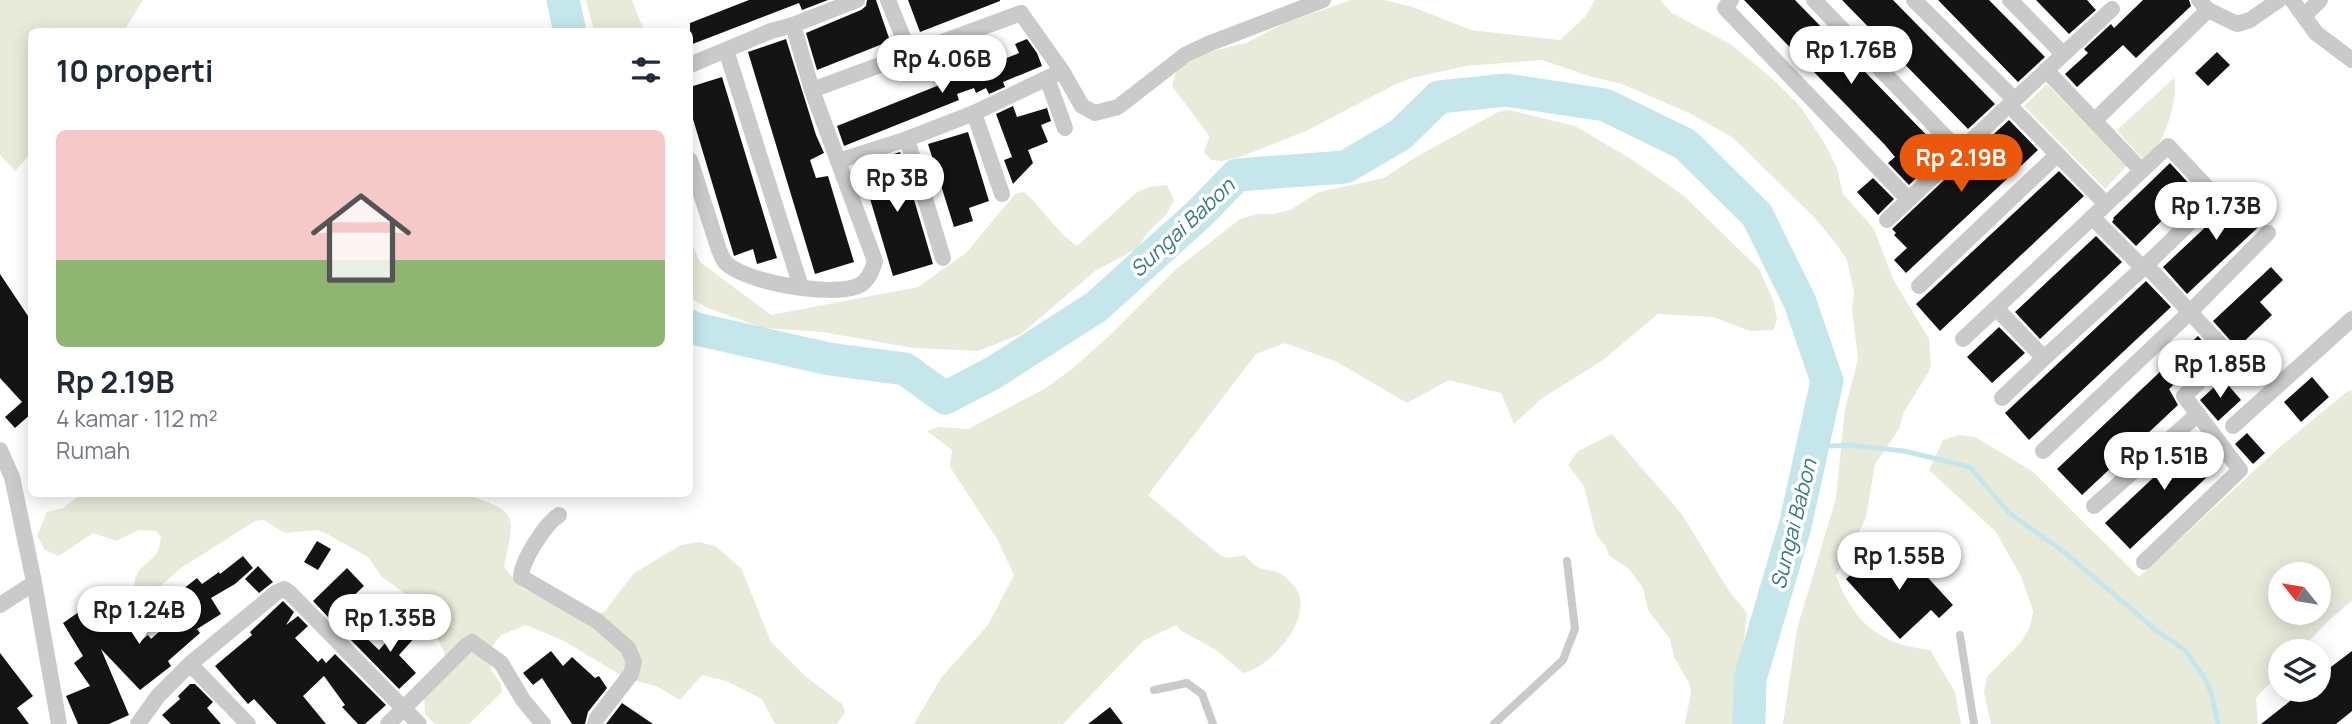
<!DOCTYPE html>
<html lang="id">
<meta charset="utf-8">
<style>
body{margin:0;font-family:Manrope,sans-serif;background:#f2f2f3;color:#1f2937;height:100vh;display:flex;flex-direction:column;font-size:26px;white-space:nowrap}
*{box-sizing:border-box;margin:0}
p{font-size:23px;color:#747a83}
.icon{flex:none;width:38px;height:38px;fill:none;stroke:currentColor;stroke-width:2;stroke-linecap:round;stroke-linejoin:round}
.map{position:relative;flex:1;overflow:hidden}
.drawer{position:absolute;left:28px;top:28px;width:665px;height:469px;display:flex;flex-direction:column;background:#fff;border-radius:10px;box-shadow:0 4px 18px #0003}
.drawer>*{flex:none}
.needle{width:46px;rotate:300deg}
.controls{position:absolute;left:2268px;top:562px;display:grid;gap:14px}
.controls a{display:grid;place-items:center;width:63px;height:63px;border-radius:50%;background:#fff;box-shadow:0 4px 18px #0003;font-size:35px}
.price{position:absolute;translate:-50% -60px;padding:0 16px;border-radius:24px;background:#fff;color:#222;font-size:23px;line-height:46px;filter:drop-shadow(0 2px 4px #0008)}
.price::after{content:'';position:absolute;left:50%;top:42px;width:21px;height:16px;margin-left:-10px;background:inherit;clip-path:polygon(0 0,100% 0,50% 100%)}
.price.active{background:#ea580c;color:#fff}
ul{padding:0;list-style:none}
li{display:grid;align-content:center;gap:14px;height:371px;padding:0 28px}
li+li{border-top:2px solid #e0e1e3}
li span{display:grid;place-items:center;height:217px;border-radius:10px;color:#555}
li>.icon{margin-inline-start:auto}
span .icon{width:126px;height:126px;fill:#fffc;stroke-width:1}
li b{font-size:30px}
h2{display:flex;justify-content:space-between;align-items:center;height:84px;padding:0 28px;font-size:30px}
.map>svg:first-child{display:block}
.green{fill:#e8ebda;fill-rule:evenodd}
.lines{fill:none;stroke-linecap:round;stroke-linejoin:round}
.stream{stroke:#c5e7eb;stroke-width:5}
.river{stroke:#c5e7eb;stroke-width:33}
.building{fill:#141414}
.lane{stroke:#cacaca;stroke-width:8}
.street{stroke:#cacaca;stroke-width:16}
.labels{text-anchor:middle;dominant-baseline:central;stroke-width:7;stroke-linejoin:round;paint-order:stroke}
.water-label{font-size:21px;font-style:italic;fill:#377b82;stroke:#fff}
</style>
<div class="map">
<svg width="2352" height="724" viewBox="0 0 2352 724">
<rect width="100%" height="100%" fill="#fff"/>
<g class="green">
<polygon points="0,0 143,0 124,31 32,32 31,153 15,171 0,155"/>
<polygon points="586,0 632,0 644,31 594,31"/>
<path d="M1351,0H1384L1413,7L1471,30L1560,40L1585,17L1595,0H1660L1672,13L1732,45L1776,82L1800,106L1825,144L1837,168L1843,194L1874,229L1893,279L1929,339L1931,365L1928,373L1904,412L1899,429L1875,464L1866,518L1836,576C1855,624 1879,644 1930,650L1955,692L1961,724H1783L1797,629L1836,498L1845,409L1858,359L1852,309L1854,293L1847,260L1837,245L1816,219L1732,137L1689,113L1622,84L1589,76L1542,60L1466,66L1412,78L1396,84L1306,131L1240,157L1221,161L1211,160L1204,152L1209,138L1208,134L1172,86L1177,69L1209,52L1246,43L1285,23Z"/>
<path d="M2174,78C2179,95 2167,133 2156,148C2153,152 2148,156 2144,160L2119,133L2118,129Z"/>
<polygon points="2047,84 2127,166 2105,189 2024,106"/>
<path d="M1509,110L1575,126L1631,159L1684,196L1759,269L1773,300L1777,318L1774,330L1750,331L1713,317L1658,314L1603,360L1541,399L1514,424L1501,393L1449,380L1407,403L1337,362L1285,343L1256,354L1148,495L1220,555L1228,558L1244,555C1248,558 1252,563 1256,566C1274,575 1276,565 1294,586C1318,614 1271,668 1243,673L1216,650L1180,630L1176,625L1143,641L1063,724H914L941,678L988,625L1014,575L996,537L950,467L952,450L927,431L939,427L968,429L1046,388L1073,368L1108,337L1175,270L1240,219L1257,214H1274L1290,210L1319,192L1384,178L1416,157L1500,111Z"/>
<path d="M1167,185L1174,200L1166,215L1147,233L1138,248L1095,271L1021,334L978,351L914,348L822,332L764,328L708,308L690,298V239L700,262L771,315L918,287L966,253L1015,194L1024,192C1043,208 1056,232 1077,246L1137,192L1149,187Z"/>
<path d="M2348,391H2352V601L2329,620L2300,651H2280V672L2256,698L2258,724H1991L1984,693L1987,677L2022,641L2030,627L2033,611L2021,576L1996,532L1929,470L1943,440L1959,435L1975,437L2032,471L2139,577L2282,445ZM2280,574H2319V612H2280Z"/>
<polygon points="1612,434 1681,513 1729,591 1747,613 1734,724 1685,724 1691,692 1689,683 1674,657 1670,639 1648,610 1643,588 1638,581 1628,568 1609,556 1606,547 1596,534 1584,486 1568,465 1578,451"/>
<path d="M82,494H466C519,513 515,513 504,567L522,588L580,617L589,618L605,611L634,573L681,545L699,542L715,546L741,568L771,642L805,676L842,704L845,712L837,724H775L762,699L726,681L702,675L680,700L658,687L624,677L564,641L526,625L501,635L490,649L491,670L501,684L502,692L469,724H435L425,714L424,695L440,672L445,654L421,605L382,577L368,557L325,533L317,530L285,533L264,520L255,521L181,568L156,590L135,588C133,568 146,567 156,554C159,550 160,542 161,537L156,531L139,530L116,541L93,533L59,556L45,550L37,536L47,512L63,508Z"/>
</g>
<g class="lines">
<polyline class="stream" points="1812,447 1849,445 1904,451 1970,467 2009,513 2064,552 2157,631 2185,650 2204,677 2211,692 2218,724"/>
<g class="river">
<polyline points="563,0 570,32"/>
<polyline points="690,326 692,328 829,359 905,369 945,398 993,373 1096,307 1200,213 1237,175 1345,167 1400,135 1439,97 1506,90 1605,105 1685,144 1757,215 1800,302 1827,381 1795,526 1750,679 1749,724"/>
</g>
</g>
<g class="building">
<polygon points="749,0 828,0 802,10 799,3 690,45 690,23"/>
<polygon points="867,0 876,0 890,41 817,70 806,33 861,10 866,6"/>
<polygon points="908,0 1000,0 1000,1 920,32"/>
<polygon points="1744,0 1795,0 1943,152 1909,185 1888,163 1895,157 1885,145"/>
<polygon points="1842,0 1893,0 1995,104 1968,129"/>
<polygon points="1938,0 1989,0 2045,57 2018,82"/>
<polygon points="2036,0 2087,0 2096,10 2069,34"/>
<polygon points="2143,0 2189,0 2191,6 2136,58 2123,45 2077,87 2065,74 2088,53 2084,49 2111,24 2114,28"/>
<polygon points="786,39 816,135 824,153 810,160 816,178 828,176 854,262 815,274 748,52"/>
<polygon points="1027,39 1037,53 1042,66 1003,82 1005,87 989,94 986,88 976,93 974,88 957,94 959,100 844,146 837,126 1019,53 1015,44"/>
<polygon points="2217,52 2230,65 2208,86 2195,73"/>
<polygon points="722,77 777,258 757,264 753,249 734,256 690,109 690,87"/>
<polygon points="1013,106 1017,117 1047,108 1051,121 1041,125 1048,142 1028,150 1033,163 1013,184 1004,160 1012,157 996,114"/>
<polygon points="2009,120 2038,150 1906,273 1894,260 1907,248 1894,235 1896,233 1892,229 1958,167 1962,171 1986,148 1983,144"/>
<polygon points="968,132 989,201 969,208 973,221 954,227 928,144"/>
<polygon points="900,152 933,264 893,276 860,165"/>
<polygon points="2170,163 2194,189 2136,246 2112,222 2114,219 2113,218"/>
<polygon points="2059,171 2084,196 1940,331 1916,304"/>
<polygon points="1873,178 1894,199 1878,215 1857,192"/>
<polygon points="2245,190 2270,216 2187,294 2163,267"/>
<polygon points="2096,236 2122,262 2040,339 2015,312"/>
<polygon points="2271,267 2283,280 2260,302 2272,315 2237,348 2213,321"/>
<polygon points="0,274 32,322 32,413 15,428 5,417 22,402 0,378"/>
<polygon points="2146,281 2171,307 2029,440 2005,413"/>
<polygon points="1999,327 2025,353 1992,383 1967,357"/>
<polygon points="2198,336 2210,350 2169,389 2178,405 2082,495 2057,469"/>
<polygon points="2312,377 2329,397 2301,422 2284,402"/>
<polygon points="2223,379 2241,400 2218,421 2200,400"/>
<polygon points="2247,433 2265,453 2253,464 2235,444"/>
<polygon points="2200,434 2222,463 2130,549 2105,523"/>
<polygon points="317,541 331,549 318,570 304,562"/>
<polygon points="1898,545 1953,605 1939,618 1931,610 1900,639 1846,579 1860,566 1867,575"/>
<polygon points="243,556 253,568 235,584 211,598 221,614 197,629 200,633 168,661 171,666 140,690 101,649 129,715 109,724 78,724 66,696 90,686 74,663 83,656 63,623 89,605 103,626 124,613 141,641 148,635 151,639 178,615 168,601 197,578 202,584 219,572 220,574"/>
<polygon points="258,566 273,582 259,593 245,579"/>
<polygon points="347,568 364,586 348,601 346,599 329,618 313,601"/>
<polygon points="283,601 294,612 286,625 298,616 308,626 295,638 318,662 322,658 326,663 335,654 386,705 365,724 358,724 342,707 345,705 324,676 303,696 326,724 277,724 254,699 248,704 215,666 252,635 250,632"/>
<polygon points="404,622 417,635 399,655 416,673 399,689 350,639 358,630 379,650"/>
<polygon points="551,651 563,666 572,657 595,678 599,676 607,688 588,712 585,724 572,724 542,678 533,685 523,673"/>
<polygon points="2352,651 2352,711 2336,724 2261,724 2304,690 2319,690 2319,676"/>
<polygon points="0,653 33,696 17,708 29,724 0,724"/>
<polygon points="190,684 195,684 213,702 207,708 221,724 171,724 162,715 180,699 178,696"/>
<polygon points="622,703 653,724 606,724"/>
<polygon points="1110,707 1123,724 1088,724"/>
</g>
<g class="lines">
<g class="lane">
<polyline points="1960,635 1974,724"/>
<polyline points="1154,690 1187,683 1202,694 1213,724"/>
<polyline points="1494,724 1563,660 1575,629 1567,561"/>
</g>
<g class="street">
<polyline points="857,0 793,25 812,90 838,161 907,139 974,113 1062,71"/>
<polyline points="888,0 910,55"/>
<polyline points="1731,0 1725,8 1908,199"/>
<polyline points="1814,0 1959,151"/>
<polyline points="1914,0 2014,99"/>
<polyline points="2010,0 2063,54"/>
<polyline points="2199,0 2208,10 2237,24 2250,20 2279,0"/>
<polyline points="2292,0 2316,33 2352,60"/>
<polyline points="2304,16 2320,0"/>
<polyline points="726,50 801,287"/>
<polyline points="690,65 771,31 793,25"/>
<polyline points="2046,70 2141,170"/>
<polyline points="1047,78 1065,128"/>
<polyline points="812,90 1021,13 1062,71 1082,106 1095,113 1118,107 1185,55 1208,44 1323,0"/>
<polyline points="2009,105 2112,9"/>
<polyline points="974,113 1002,194"/>
<polyline points="2094,121 2208,10"/>
<polyline points="907,139 943,258"/>
<path d="M690,160L719,250C721,254 723,261 727,264C749,283 831,297 858,286C868,282 872,271 875,261L838,161"/>
<polyline points="2092,217 2143,268"/>
<polyline points="1887,220 2009,105 2106,204"/>
<polyline points="1919,286 2057,155"/>
<polyline points="1996,308 2044,358 2002,398"/>
<polyline points="1963,339 2168,146 2216,197 2143,268 2044,358"/>
<polyline points="2233,426 2352,319"/>
<polyline points="0,450 12,477 33,577 59,724"/>
<polyline points="2043,451 2190,312 2268,233"/>
<polyline points="2094,506 2198,414"/>
<path d="M559,515C545,524 522,560 521,577L597,621L628,648L634,662L631,674L597,718L595,724"/>
<polyline points="2144,562 2240,470 2184,396 2229,354 2146,265"/>
<polyline points="0,605 34,583"/>
<polyline points="190,664 248,724"/>
<polyline points="138,724 158,696 190,664 277,592 284,589 290,593 419,724"/>
<polyline points="388,724 467,645 472,642 501,663 523,700 543,724"/>
</g>
</g>
<g class="labels">
<g class="water-label">
<text transform="translate(1182 227) rotate(-43)">Sungai Babon</text>
<text transform="translate(1793 524) rotate(-76)">Sungai Babon</text>
</g>
</g>
</svg>
<div class="controls">
<a><svg class="needle" viewBox="-14 -14 28 28"><path d="M0-13l5 13h-10z" fill="#e53935"/><path d="M0 13l5-13h-10z" fill="#747a83"/></svg></a>
<a><svg class="icon" aria-label="layers" viewBox="0 0 24 24"><path d="M12 4l9 5-9 5-9-5zM3 14l9 5 9-5"/></svg></a>
</div>
<b class="price" style="left:1851px;top:86px">Rp 1.76B</b>
<b class="price" style="left:942px;top:95px">Rp 4.06B</b>
<b class="price active" style="left:1961px;top:194px">Rp 2.19B</b>
<b class="price" style="left:897px;top:214px">Rp 3B</b>
<b class="price" style="left:2216px;top:242px">Rp 1.73B</b>
<b class="price" style="left:2220px;top:400px">Rp 1.85B</b>
<b class="price" style="left:2164px;top:492px">Rp 1.51B</b>
<b class="price" style="left:1899px;top:592px">Rp 1.55B</b>
<b class="price" style="left:139px;top:646px">Rp 1.24B</b>
<b class="price" style="left:390px;top:654px">Rp 1.35B</b>
<section class="drawer">
<h2>10 properti<svg class="icon" aria-label="filters" viewBox="0 0 24 24"><path d="M4 7h16M4 17h16"/><circle cx="9" cy="7" r="2"/><circle cx="15" cy="17" r="2"/></svg></h2>
<ul>
<li><span style="background:linear-gradient(#f6c9c9 60%,#8fb573 0)"><svg class="icon" aria-label="home" viewBox="0 0 24 24"><path d="M3 11l9-7 9 7M6 9v11h12V9"/></svg></span><div><b>Rp 2.19B</b><p>4 kamar · 112 m²</p><p>Rumah</p></div></li>
</ul>
</section>
</div>
